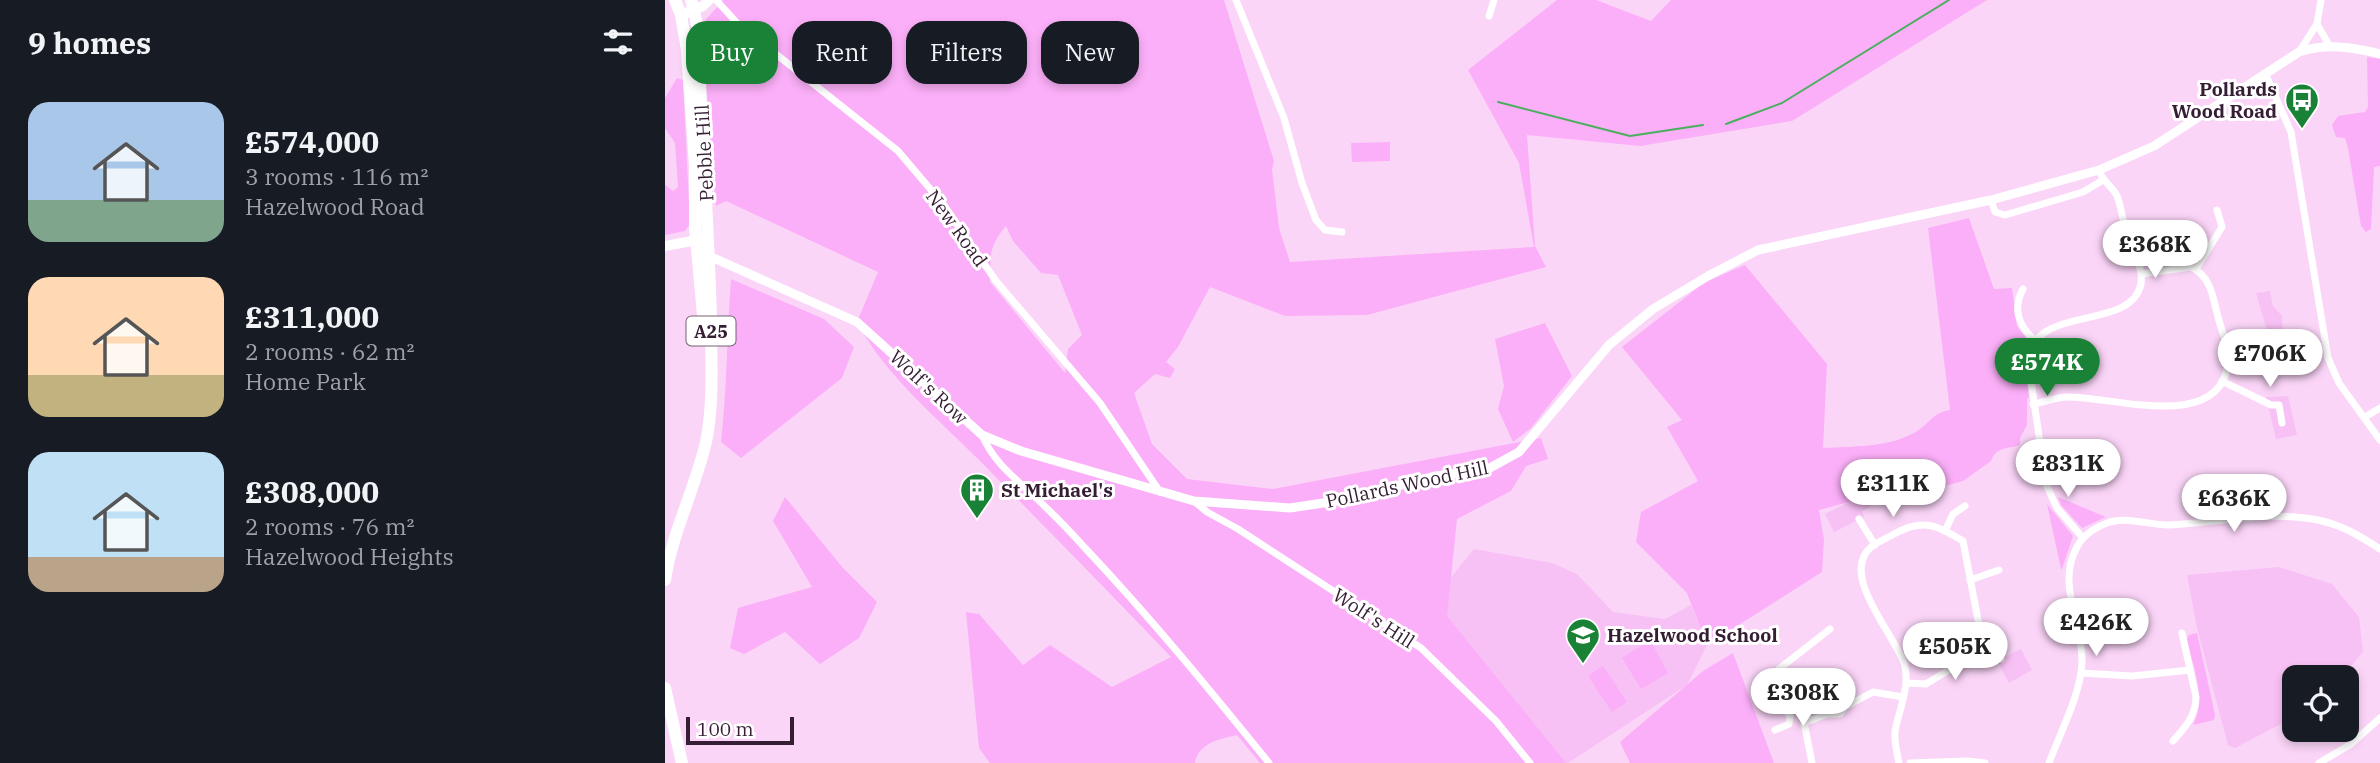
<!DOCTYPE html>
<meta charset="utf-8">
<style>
body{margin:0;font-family:"IBM Plex Serif",serif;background:#242831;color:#f1f3f6;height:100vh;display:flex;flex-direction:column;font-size:26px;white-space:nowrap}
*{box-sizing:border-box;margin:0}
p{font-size:23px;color:#9ea1a6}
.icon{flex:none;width:38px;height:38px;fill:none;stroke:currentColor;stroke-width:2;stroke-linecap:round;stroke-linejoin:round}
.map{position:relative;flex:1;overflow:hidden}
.side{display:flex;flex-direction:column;background:#171b24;width:665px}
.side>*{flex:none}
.hud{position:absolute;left:21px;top:21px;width:665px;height:63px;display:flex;gap:14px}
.buttons{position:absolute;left:1617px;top:665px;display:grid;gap:14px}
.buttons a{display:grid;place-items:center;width:77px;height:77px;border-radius:14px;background:#171b24;box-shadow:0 4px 10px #0003;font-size:35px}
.scale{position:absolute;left:21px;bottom:18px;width:108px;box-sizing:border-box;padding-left:7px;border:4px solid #351d34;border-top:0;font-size:19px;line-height:24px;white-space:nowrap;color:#351d34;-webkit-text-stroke:5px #fff;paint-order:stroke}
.price{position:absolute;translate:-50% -60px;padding:0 16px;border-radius:24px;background:#fff;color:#222;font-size:23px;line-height:46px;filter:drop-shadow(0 2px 4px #0008)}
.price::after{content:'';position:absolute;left:50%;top:42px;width:21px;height:16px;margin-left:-10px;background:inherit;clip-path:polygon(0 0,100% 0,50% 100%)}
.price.active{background:#1a8237;color:#fff}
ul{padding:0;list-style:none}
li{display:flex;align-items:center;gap:21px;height:175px;padding:0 28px}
li span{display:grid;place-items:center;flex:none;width:196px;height:140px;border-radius:21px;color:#555}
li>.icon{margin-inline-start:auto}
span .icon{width:84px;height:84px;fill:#fffc;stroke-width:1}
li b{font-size:30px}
h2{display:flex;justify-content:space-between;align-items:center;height:84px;padding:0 28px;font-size:30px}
.pill{padding:0 24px;border-radius:21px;background:#171b24;box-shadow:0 4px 10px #0003;font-size:24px;line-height:63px}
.pill.active{background:#1a8237;color:#fff}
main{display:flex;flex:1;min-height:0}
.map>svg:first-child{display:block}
.built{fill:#f8c1f5}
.green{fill:#fbaff8;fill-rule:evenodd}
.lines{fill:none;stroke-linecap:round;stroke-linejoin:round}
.stream{stroke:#4bae5f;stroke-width:2}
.minor{stroke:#fff;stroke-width:7}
.tertiary{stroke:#fff;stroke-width:9}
.secondary{stroke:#fff;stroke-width:10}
.primary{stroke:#fff;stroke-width:12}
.labels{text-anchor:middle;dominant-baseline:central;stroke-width:6;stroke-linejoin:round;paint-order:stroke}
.shield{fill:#fff;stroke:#726171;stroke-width:2}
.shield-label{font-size:18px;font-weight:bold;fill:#351d34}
.poi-label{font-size:19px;font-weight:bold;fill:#351d34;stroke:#fff;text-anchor:start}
.street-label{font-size:19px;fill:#351d34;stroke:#fff}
</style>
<main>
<section class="side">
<h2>9 homes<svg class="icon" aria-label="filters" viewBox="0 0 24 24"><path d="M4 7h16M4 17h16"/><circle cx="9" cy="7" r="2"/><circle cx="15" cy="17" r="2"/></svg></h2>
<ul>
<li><span style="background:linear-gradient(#a9c7e8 70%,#7fa58c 0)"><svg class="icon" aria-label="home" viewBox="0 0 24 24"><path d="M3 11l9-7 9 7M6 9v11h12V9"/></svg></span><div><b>£574,000</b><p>3 rooms · 116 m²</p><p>Hazelwood Road</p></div></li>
<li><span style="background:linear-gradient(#ffd9b3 70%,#c2b280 0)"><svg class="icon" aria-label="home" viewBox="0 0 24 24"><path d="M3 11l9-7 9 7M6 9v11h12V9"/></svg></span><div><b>£311,000</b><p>2 rooms · 62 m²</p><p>Home Park</p></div></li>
<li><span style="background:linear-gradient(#bfe0f5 75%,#b9a48a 0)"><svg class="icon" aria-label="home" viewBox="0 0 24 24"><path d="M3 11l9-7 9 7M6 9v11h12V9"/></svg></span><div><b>£308,000</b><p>2 rooms · 76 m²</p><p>Hazelwood Heights</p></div></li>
</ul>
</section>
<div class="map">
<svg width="1715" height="763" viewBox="0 0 1715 763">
<rect width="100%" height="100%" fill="#fbd5f8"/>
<g class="built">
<polygon points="1605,291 1608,306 1617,316 1618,342 1607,348 1591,293"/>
<polygon points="1623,396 1632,435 1611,439 1601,397"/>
<polygon points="1200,494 1206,506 1197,511 1199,517 1169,532 1160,514"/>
<polygon points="809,549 887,563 912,574 948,612 1000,619 1026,605 1042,645 1022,685 903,763 874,763 762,607"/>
<polygon points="1614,567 1667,584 1694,617 1698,652 1677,677 1629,677 1629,717 1570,748 1563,745 1532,628 1522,575"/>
<polygon points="1356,649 1367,670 1344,683 1332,661"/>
</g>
<g class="green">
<path d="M58,0H559L609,161L607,169L614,228L625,262L869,247L854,163L803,70L892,0H931L986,21L1006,0H1322L1127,121L975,146L862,135L870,246L881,267L702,315L620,316L545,287L513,347L501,362L510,369L505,378L490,374L469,393L487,444L522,479L608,489L876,438L883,459L861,466L846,491L792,519L782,616L901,763H595L572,735C555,739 533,743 530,763H325L314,748L301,612L314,614L358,665L385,645L447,687L506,657C442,590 377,524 312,458C270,416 220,375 192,322L213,272L61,201L51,206L36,27C42,16 51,10 58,0ZM341,226L348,241L376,273L393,275L417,335L403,349L400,373L325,282C326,256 323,247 341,226Z"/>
<polygon points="1702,57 1715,59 1715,166 1709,167 1706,229 1701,232 1696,226 1683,148 1680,138 1671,137 1667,125 1673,116 1700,112 1703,107"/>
<polygon points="12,78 18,80 25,224 20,231 0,235 0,185 8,191 13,187 10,143 0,128 0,98"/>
<polygon points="725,142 725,161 687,162 686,143"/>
<path d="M1304,218L1329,289L1347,288L1352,326L1363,341L1359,359L1364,397L1362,399V425L1355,438V445C1344,449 1331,446 1326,461L1298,481L1258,492L1217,493L1154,510L1159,540L1157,572L1042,645L1022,593L971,542L976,512L1033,481L1002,427L1017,420L957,347L1040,282L1080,265L1162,364L1158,448C1189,446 1221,448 1249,433C1264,425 1266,413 1285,410L1263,228Z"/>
<path d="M66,279L159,319L189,347L177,378L76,458L56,442C62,388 62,333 66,279Z"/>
<polygon points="880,323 907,376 866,428 848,442 833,409 839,386 830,339"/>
<polygon points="1591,495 1607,503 1610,510 1567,512 1574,500"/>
<polygon points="120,497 178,568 212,602 194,638 155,664 120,632 79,654 65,648 73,608 147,587 108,521"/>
<polygon points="1393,497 1441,517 1417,528 1396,505"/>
<polygon points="1382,504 1408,536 1397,569 1396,569"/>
<path d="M1532,633L1550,715L1549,720L1528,725C1542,698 1528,668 1522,639L1524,635Z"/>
<polygon points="985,640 1003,673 976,689 957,658"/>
<polygon points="1068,653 1109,763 965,763 955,742 1038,671"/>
<polygon points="938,666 962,702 947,712 923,676"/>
</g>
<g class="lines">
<g class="stream">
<polyline points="833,102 965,136 1038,125"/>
<polyline points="1061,124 1117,103 1284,0"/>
</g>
<g class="minor">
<polyline points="51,0 73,24 233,151 278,204 331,281 435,403 495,492"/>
<polyline points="571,0 619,118 637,183 651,220 660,230 677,232"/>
<polyline points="824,16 829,0"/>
<polyline points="1652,24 1665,47"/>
<polyline points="1634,52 1652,24 1656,0"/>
<polyline points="1600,73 1626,132 1663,358 1674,383 1715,440"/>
<polyline points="1326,200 1330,212 1340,215 1418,192 1438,180"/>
<polyline points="1531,269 1557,227 1552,210"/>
<path d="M1358,289C1347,309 1354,327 1370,340"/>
<polyline points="1557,381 1606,405 1614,405 1617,423"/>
<path d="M1368,404C1379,402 1390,398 1400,397C1443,395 1554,434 1563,364C1565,349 1557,332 1553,317C1548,298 1546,276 1526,267L1476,274"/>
<polyline points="1700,417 1715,408"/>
<path d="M317,435C328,461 347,476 368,495C386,512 404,530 420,548C485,617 545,690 604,763"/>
<polyline points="529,501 542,512 573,529 756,648 831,721 865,763"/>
<polyline points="1194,519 1210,545"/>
<polyline points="1280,531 1288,514 1300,506"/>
<path d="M1418,538L1392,508L1381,484L1363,360C1371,302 1465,333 1476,284C1476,281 1477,277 1476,273C1473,258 1464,243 1460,227C1457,217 1456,206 1452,196C1447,186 1437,181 1434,170"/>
<polyline points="1305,580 1334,570"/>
<polyline points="1312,649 1336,659"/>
<polyline points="1416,673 1467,676 1525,670"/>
<polyline points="1162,714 1171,703 1180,707"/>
<polyline points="1139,723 1162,714 1175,714 1180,707 1208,692 1238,697"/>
<polyline points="1110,730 1124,724 1125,716 1120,709"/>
<path d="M1508,741C1520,727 1531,716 1531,697L1517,633"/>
<polyline points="1147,763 1137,712 1114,669 1165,629"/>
<path d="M1234,763C1232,753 1229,741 1230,731C1234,710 1246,684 1239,663C1229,634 1174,575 1206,547C1212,542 1222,538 1229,534C1258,518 1271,525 1298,541L1317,641L1310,654L1261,684L1241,683"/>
<polyline points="1245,763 1302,761 1320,763"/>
<path d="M1384,763C1395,733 1416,694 1417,662C1418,624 1391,584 1412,547C1418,535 1432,526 1445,522C1464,517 1484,525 1504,525C1552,523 1604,510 1653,520C1677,525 1695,536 1715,549"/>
<polyline points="1654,763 1686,744 1715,718"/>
</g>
<path class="tertiary" d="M44,256L192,322L317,435L356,451L529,501L625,508L685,499L770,476L821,470L854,452L944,345L988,309L1043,276L1093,250L1326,200L1434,170L1489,146L1634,52C1661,43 1688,47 1715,54"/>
<g class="secondary">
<polyline points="16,15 38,6 44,0"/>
<polyline points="0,246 32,240 38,244"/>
</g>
<g class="primary">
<polyline points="10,0 16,15 22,50 30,165 30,227 38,315"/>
<path d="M0,580C7,533 30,489 41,442C49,403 46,360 46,320C44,248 40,177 36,106C34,72 37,33 26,0"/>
<polyline points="0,688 17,763"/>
</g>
</g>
<defs>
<g id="bus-pin" transform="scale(1.75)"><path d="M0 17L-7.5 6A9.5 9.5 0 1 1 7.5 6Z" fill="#1a8237" stroke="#fff"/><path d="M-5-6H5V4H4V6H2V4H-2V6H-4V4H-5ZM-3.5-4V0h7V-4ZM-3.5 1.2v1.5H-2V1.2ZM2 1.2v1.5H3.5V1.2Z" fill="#fff"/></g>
<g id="building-pin" transform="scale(1.75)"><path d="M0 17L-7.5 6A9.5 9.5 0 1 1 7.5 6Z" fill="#1a8237" stroke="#fff"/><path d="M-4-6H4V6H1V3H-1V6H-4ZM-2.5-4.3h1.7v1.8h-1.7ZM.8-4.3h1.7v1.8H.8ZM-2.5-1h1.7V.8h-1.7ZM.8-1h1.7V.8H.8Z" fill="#fff"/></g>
<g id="school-pin" transform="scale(1.75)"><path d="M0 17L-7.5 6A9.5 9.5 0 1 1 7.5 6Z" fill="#1a8237" stroke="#fff"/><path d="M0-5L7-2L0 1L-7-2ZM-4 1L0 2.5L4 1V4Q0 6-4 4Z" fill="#fff"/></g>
</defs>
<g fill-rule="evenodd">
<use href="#bus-pin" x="1637" y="100"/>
<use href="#building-pin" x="312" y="490"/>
<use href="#school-pin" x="918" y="635"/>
</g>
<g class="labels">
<rect class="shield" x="21.5" y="316.5" width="49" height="29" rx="5"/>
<g class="shield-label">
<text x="46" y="331">A25</text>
</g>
<g class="poi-label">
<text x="1612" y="89" text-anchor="end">Pollards<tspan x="1612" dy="22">Wood Road</tspan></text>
<text x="336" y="490">St Michael's</text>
<text x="942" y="635">Hazelwood School</text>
</g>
<g class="street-label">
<text transform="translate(39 153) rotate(-93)">Pebble Hill</text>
<text transform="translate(292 228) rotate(54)">New Road</text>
<text transform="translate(264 387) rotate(43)">Wolf's Row</text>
<text transform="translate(742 484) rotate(-12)">Pollards Wood Hill</text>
<text transform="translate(709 618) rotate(33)">Wolf's Hill</text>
</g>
</g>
</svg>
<div class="buttons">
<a><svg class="icon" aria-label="locate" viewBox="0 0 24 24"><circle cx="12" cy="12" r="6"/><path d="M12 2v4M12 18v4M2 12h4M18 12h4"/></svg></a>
</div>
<div class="scale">100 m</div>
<b class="price" style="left:1490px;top:280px">£368K</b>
<b class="price" style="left:1605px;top:389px">£706K</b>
<b class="price active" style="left:1382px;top:398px">£574K</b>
<b class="price" style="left:1403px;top:499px">£831K</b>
<b class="price" style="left:1228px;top:519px">£311K</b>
<b class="price" style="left:1569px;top:534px">£636K</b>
<b class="price" style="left:1431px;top:658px">£426K</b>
<b class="price" style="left:1290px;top:682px">£505K</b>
<b class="price" style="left:1138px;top:728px">£308K</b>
<div class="hud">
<a class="pill active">Buy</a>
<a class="pill">Rent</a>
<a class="pill">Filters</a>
<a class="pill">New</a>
</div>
</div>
</main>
